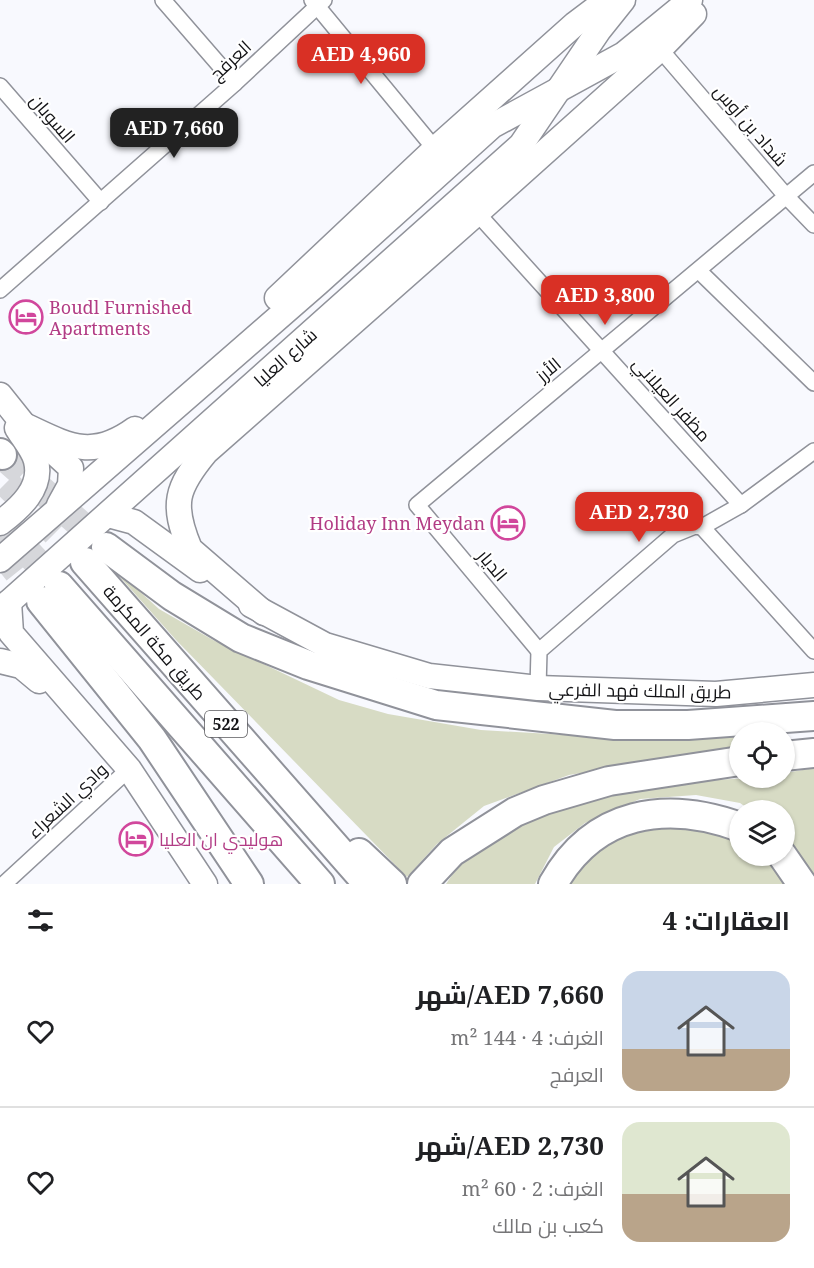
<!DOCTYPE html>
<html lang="ar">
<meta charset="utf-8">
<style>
body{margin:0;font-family:"Noto Serif",Cairo,serif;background:#f2f2f2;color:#202124;direction:rtl;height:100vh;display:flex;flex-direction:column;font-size:22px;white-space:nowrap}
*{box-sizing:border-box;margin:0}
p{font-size:20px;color:#757577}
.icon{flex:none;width:33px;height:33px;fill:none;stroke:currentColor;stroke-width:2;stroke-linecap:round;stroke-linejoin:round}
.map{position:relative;height:884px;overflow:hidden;direction:ltr}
.details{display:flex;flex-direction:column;background:#fff;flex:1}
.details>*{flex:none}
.controls{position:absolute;left:729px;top:722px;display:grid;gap:12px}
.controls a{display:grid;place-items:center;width:66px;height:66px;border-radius:50%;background:#fff;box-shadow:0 2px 4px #0004;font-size:30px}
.price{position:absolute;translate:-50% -51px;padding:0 14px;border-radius:12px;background:#d93025;color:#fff;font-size:20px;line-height:39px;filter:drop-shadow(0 2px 3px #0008)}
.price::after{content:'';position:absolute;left:50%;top:36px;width:18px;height:14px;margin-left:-9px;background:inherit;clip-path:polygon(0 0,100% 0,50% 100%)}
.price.current{background:#222;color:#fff}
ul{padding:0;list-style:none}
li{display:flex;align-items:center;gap:18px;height:150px;padding:0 24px}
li+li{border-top:2px solid #e0e0e0}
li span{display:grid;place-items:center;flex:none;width:168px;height:120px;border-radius:18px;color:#555}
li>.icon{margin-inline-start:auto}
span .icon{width:72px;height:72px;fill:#fffc;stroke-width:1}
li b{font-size:26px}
h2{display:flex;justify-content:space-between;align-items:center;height:72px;padding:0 24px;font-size:26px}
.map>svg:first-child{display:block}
.green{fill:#d7dbc4}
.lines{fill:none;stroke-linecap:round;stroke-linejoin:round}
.motorway-tunnel{stroke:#d6d7db;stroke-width:28;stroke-dasharray:28 14;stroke-linecap:butt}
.minor-casing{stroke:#90929a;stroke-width:18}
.primary-casing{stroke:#90929a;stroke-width:27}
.motorway-casing{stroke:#90929a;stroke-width:32}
.minor{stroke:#fff;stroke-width:15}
.primary{stroke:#fff;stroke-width:24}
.motorway{stroke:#fff;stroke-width:28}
.labels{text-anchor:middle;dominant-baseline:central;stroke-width:4.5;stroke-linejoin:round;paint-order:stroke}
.shield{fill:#fff;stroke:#5a5a5d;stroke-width:1.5}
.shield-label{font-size:16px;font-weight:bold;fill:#141417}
.street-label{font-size:18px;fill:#141417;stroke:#fff}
.hotel-label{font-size:18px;fill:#b23c85;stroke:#fff;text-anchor:start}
</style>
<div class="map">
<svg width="814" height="884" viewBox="0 0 814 884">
<rect width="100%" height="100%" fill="#f8f9fe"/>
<g class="green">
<polygon points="104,559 159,609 213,640 339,700 388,714 481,730 669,741 739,737 739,747 569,775 484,806 437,844 407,877 176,640"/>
<path d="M814,768V879L790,840L785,836L784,810H750L740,803L696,795L640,799L585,823L554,847L535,884H446C499,799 692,777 784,777L785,773Z"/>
<polygon points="647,819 739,833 740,855 769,855 791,884 560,884 577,860"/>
</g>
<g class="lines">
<g class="motorway-tunnel">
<polyline points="2,455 106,547"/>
<polyline points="6,483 85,562"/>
<polyline points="0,522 59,586"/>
<polyline points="0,550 41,601"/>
</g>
<g class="minor-casing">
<g id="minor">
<polyline points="163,0 235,83"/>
<polyline points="312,0 435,149"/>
<polyline points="660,49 786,196 814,225"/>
<polyline points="0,86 101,202"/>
<polyline points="477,213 741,505"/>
<polyline points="699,271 814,383"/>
<polyline points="0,290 235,83 324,0"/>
<polyline points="702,527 814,651"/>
<polyline points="539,651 417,505 814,173"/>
<polyline points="538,688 539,651 673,535 695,526 702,527 741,505 814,451"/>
<polyline points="4,884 129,769"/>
</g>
</g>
<g class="primary-casing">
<g id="primary">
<polyline points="277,298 435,149 575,24 607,0"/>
<polyline points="0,395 24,425 71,468 70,485 59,505"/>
<path d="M24,425C67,445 91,461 135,429"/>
<polyline points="108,515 134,522 200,570"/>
<path d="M0,523C19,509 43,488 36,461C34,451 23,438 17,428"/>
<polyline points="0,560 318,283 492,126 624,54 690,0"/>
<polyline points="9,602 11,633 129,769 205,884"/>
<polyline points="251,605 325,645 429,676 538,688 716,694 814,685"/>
<polyline points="0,610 521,145 599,30 623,0"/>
<path d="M264,613L190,549C171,504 176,488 206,452L477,213L660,49L694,14"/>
<polyline points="0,661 21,666 39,681"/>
</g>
</g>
<g class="motorway-casing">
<g id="motorway">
<polyline points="0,453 2,455"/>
<polyline points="106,547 172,596 241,638 308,665 436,705 615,725 688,725 814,716"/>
<polyline points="85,562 368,884"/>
<polyline points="59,586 320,884"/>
<polyline points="41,601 152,739 249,884"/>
<polyline points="784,756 814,753"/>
<polyline points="359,853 392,884"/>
<polyline points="782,855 802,884"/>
<polyline points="422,884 452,852 515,812 544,800 609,781 740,761"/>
<path d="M553,884C594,811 666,800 740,827"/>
</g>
</g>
<use href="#minor" class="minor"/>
<use href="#primary" class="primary"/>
<use href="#motorway" class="motorway"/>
</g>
<defs>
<g id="hotel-ring" transform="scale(1.725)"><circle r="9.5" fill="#fff" stroke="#d1479c" stroke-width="1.5"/><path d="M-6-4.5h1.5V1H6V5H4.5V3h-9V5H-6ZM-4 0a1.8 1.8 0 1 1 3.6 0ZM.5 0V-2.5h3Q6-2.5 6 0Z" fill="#d1479c"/></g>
</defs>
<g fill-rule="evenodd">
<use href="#hotel-ring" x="26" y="317"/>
<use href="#hotel-ring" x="508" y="523"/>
<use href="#hotel-ring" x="136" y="839"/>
</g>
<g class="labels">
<rect class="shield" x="205" y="711" width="42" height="26" rx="4.5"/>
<g class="shield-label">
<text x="226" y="724">522</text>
</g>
<g class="street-label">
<text transform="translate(230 60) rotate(-43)">العرفج</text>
<text transform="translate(53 118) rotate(49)">السوبان</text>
<text transform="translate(751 125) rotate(49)">شداد بن أوس</text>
<text transform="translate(285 357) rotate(-42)">شارع العليا</text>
<text transform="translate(548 369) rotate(-40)">الأرز</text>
<text transform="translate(672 399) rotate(48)">مظفر العيلاني</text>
<text transform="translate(493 565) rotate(50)">الديار</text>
<text transform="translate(155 642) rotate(49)">طريق مكة المكرمة</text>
<text transform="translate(640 690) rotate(1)">طريق الملك فهد الفرعي</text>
<text transform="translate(67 800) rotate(-43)">وادي الشعراء</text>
</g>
<g class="hotel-label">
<text x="49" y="307">Boudl Furnished<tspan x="49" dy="21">Apartments</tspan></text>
<text x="485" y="523" text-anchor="end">Holiday Inn Meydan</text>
<text x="159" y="839">هوليدي ان العليا</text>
</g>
</g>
</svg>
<div class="controls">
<a><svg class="icon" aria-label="locate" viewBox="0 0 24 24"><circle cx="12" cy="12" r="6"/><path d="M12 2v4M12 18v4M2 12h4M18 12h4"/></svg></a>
<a><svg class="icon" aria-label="layers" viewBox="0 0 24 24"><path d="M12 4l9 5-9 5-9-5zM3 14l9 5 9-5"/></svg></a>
</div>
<b class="price" style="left:361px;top:85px">AED 4,960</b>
<b class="price current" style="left:174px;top:159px">AED 7,660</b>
<b class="price" style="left:605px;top:326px">AED 3,800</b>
<b class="price" style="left:639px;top:543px">AED 2,730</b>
</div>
<section class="details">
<h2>العقارات: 4<svg class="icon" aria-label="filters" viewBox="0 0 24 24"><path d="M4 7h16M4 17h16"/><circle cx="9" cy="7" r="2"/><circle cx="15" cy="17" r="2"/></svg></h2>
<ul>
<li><span style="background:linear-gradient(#c9d6e8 65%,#b9a48a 0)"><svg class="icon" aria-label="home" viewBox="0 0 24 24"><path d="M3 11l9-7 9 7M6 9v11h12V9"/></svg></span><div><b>AED 7,660/شهر</b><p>الغرف: 4 · 144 m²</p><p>العرفج</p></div><svg class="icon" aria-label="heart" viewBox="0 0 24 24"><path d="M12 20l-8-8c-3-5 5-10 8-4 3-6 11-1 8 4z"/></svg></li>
<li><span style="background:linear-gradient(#dfe7d0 60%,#b9a48a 0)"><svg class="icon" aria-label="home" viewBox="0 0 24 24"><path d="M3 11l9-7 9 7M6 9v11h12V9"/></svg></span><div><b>AED 2,730/شهر</b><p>الغرف: 2 · 60 m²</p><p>كعب بن مالك</p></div><svg class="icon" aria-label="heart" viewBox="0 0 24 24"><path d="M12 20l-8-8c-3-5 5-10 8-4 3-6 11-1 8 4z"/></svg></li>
</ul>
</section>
